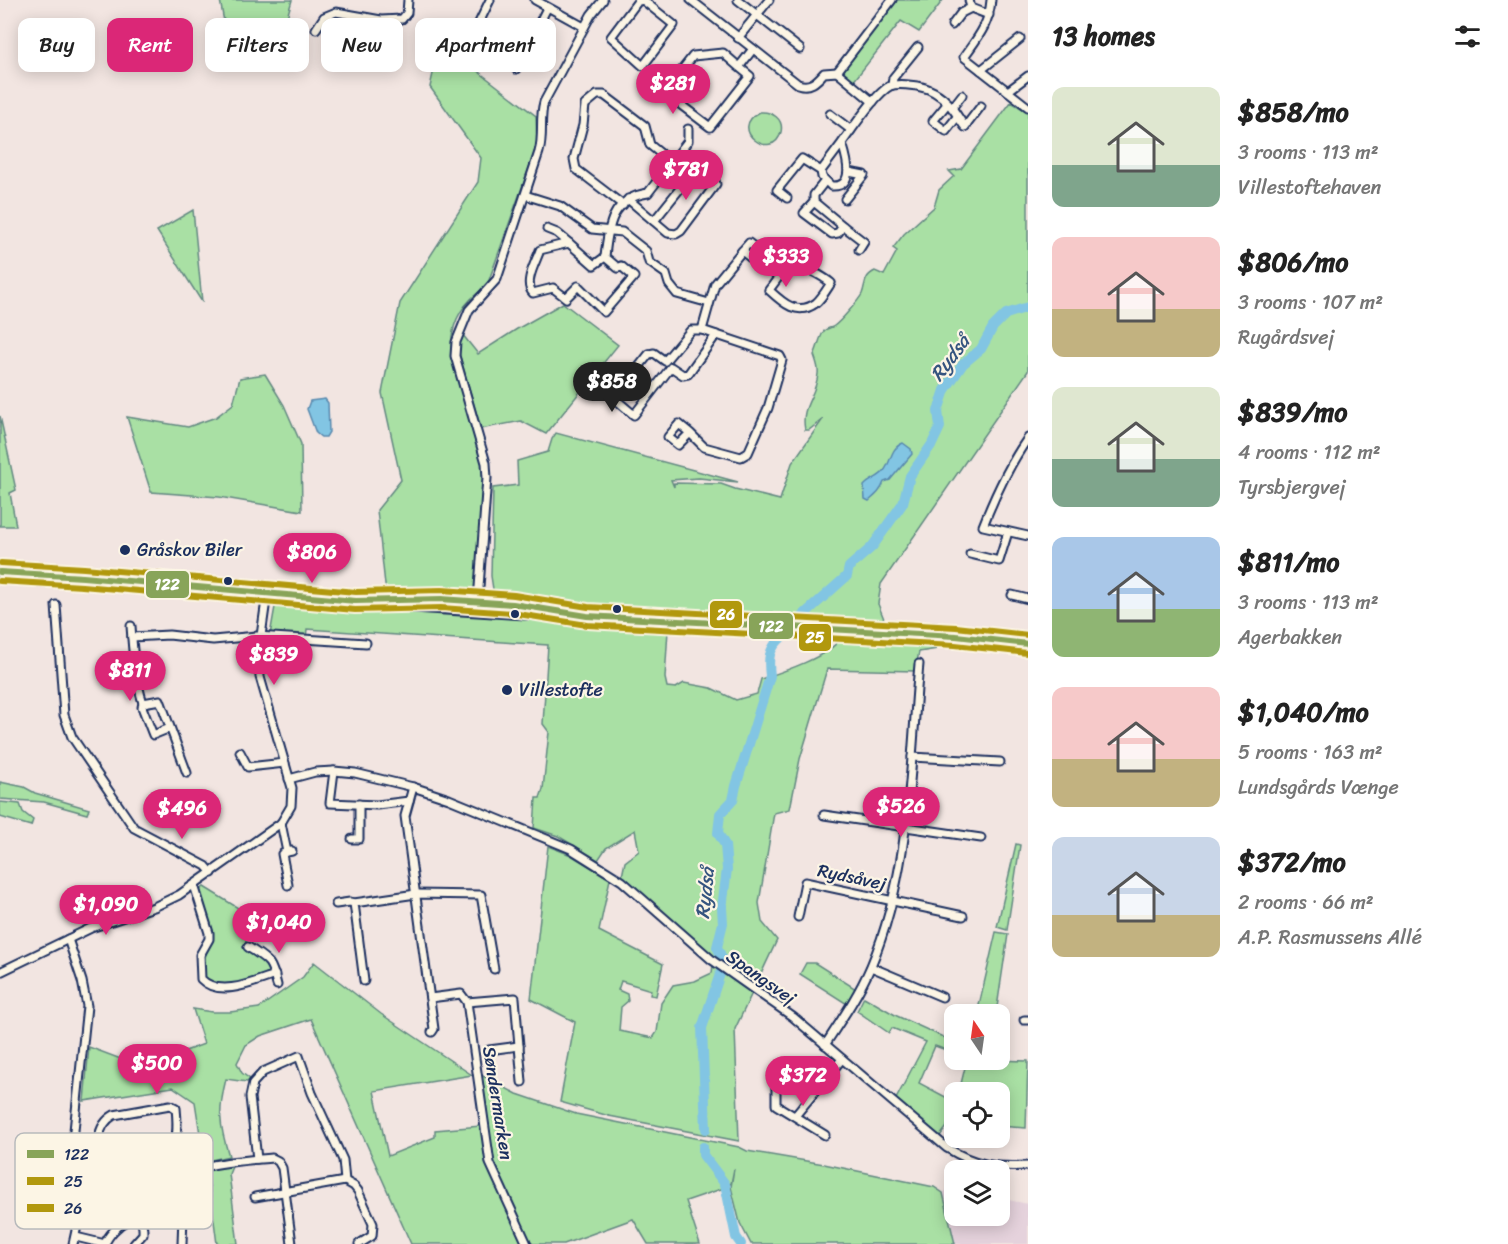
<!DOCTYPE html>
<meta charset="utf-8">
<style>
body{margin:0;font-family:Sriracha,sans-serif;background:#f2f2f2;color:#222;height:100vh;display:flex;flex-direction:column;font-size:22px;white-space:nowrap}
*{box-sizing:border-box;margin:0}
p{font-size:20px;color:#767676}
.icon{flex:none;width:33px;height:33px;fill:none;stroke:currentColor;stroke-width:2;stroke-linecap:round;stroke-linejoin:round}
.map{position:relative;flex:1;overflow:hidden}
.details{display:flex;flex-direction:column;background:#fff;width:480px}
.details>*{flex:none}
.hud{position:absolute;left:18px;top:18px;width:570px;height:54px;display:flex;gap:12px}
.needle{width:39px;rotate:347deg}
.buttons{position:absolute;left:944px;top:1004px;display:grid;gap:12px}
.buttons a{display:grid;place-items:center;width:66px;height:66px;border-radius:12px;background:#fff;box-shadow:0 3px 15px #0003;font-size:30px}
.price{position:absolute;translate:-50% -51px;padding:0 14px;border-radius:21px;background:#db2777;color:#fff;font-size:20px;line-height:39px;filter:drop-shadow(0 2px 3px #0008)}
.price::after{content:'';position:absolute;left:50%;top:36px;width:18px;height:14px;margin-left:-9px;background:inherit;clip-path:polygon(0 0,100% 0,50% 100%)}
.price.current{background:#222;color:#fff}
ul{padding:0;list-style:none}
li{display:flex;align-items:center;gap:18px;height:150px;padding:0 24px}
li span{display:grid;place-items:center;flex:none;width:168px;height:120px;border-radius:12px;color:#555}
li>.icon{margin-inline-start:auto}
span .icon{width:72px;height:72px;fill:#fffc;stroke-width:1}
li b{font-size:26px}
h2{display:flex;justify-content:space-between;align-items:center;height:72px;padding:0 24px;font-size:26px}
.tag{padding:0 21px;border-radius:12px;background:#fff;box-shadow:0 3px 15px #0003;font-size:21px;line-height:54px}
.tag.current{background:#db2777;color:#fff}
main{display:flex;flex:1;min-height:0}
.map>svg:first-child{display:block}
.built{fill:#e5d2dc}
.green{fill:#a9e0a4;stroke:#628881;stroke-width:1.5}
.water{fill:#82c5e3;stroke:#5989ae;stroke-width:1.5}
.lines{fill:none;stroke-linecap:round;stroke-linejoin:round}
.river{stroke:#82c5e3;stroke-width:10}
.minor-casing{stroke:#1b2f5e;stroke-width:11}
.major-casing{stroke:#1b2f5e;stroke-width:13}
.minor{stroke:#fcf5e5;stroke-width:7}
.major{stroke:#fcf5e5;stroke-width:8}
.bus-1-casing{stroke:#fcf5e5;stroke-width:10}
.bus-2-casing{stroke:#fcf5e5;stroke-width:10}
.bus-3-casing{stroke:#fcf5e5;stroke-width:10}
.bus-1{stroke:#88a459;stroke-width:6}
.bus-2{stroke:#b1980e;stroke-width:6}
.bus-3{stroke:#b1980e;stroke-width:6}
.poi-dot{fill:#1b2f5e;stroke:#fcf5e5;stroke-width:2}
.labels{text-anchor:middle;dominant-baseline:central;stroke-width:4.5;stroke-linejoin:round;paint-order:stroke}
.poi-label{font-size:18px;fill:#1b2f5e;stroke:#fcf5e5;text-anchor:start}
.street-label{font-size:18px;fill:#1b2f5e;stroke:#fcf5e5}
.water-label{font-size:20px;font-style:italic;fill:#35547f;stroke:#fcf5e5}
.key{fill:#fcf5e5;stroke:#b8babc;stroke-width:1.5}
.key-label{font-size:16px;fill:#1b2f5e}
.line-badge{stroke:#fcf5e5;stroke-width:2}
.badge-label{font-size:16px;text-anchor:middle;font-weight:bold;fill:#fff}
</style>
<main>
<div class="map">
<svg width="1028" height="1244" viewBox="0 0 1028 1244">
<rect width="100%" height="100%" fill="#f2e5e1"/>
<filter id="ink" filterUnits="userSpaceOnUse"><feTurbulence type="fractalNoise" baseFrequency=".0167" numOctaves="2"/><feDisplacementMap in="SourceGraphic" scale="12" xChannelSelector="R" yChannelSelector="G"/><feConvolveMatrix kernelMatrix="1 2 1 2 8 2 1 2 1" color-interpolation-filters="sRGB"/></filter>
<g filter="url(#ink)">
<polygon class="built" points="949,1188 954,1189 954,1215 999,1215 999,1198 1028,1204 1028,1244 955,1244 943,1193"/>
<g class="green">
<polygon points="220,0 292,0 274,63 225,63 225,27"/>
<polygon points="895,0 943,0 919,32 901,21 853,82 840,71"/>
<path d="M440,42L536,116L537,145L489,280C484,289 477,293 470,300C455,315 449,336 452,357L483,463L478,582L470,593L386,594L377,510L401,480L382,393L400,303L478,182L481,158L430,87Z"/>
<path d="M1011,102L1028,112V371L881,584L878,604L892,639L942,641L937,649L919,652L915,671L827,669L800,759L790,809L774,813L759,903L762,922L777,940L735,1029L739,1141L609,1116L560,1102L575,1022L531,999L548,846L571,855L610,879L599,931L663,964L656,996L650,995L651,990L621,981L618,990L627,994L628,1001L621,1007L619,1031L653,1038L657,1032L661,1003L673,985L695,981L712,973L714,956L622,876L625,862L639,851L635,830L606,848L598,860L558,836L534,828L536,798H540L543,789L549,732L543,724L548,645L307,629L304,656L267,652L276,601L668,630L665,678L667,687L676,688L684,683L711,688L736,700L757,694L761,679C782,672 828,657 840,639C843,635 843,630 843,626L790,622L778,618L566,605L497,596L493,589L491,576L493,488L518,485L517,461L548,452L552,439L556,433L738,482L699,478L671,480L674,487V483L721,484L735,489L780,500L792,463L823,419L809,430H805C800,406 816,397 818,374C819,368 816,361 814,355C818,348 820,334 825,330C828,328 831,328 834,326C840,322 859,300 862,294C866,284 863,277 875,271L884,275L897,251L893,248L904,234L934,207L939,190L954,176L949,171L961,169Z"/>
<path d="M760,112C772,111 784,119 781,132C773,163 726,129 760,112Z"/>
<polygon points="193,210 202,302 157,231"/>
<polygon points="563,303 618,345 546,434 521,421 481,429 459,353 458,342 462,334 478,354 517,329"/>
<polygon points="265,374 284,405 301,444 302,511 219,497 151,492 127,417 188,427 216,417 233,404 240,378"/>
<polygon points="0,416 16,490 10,493 16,526 0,526"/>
<polygon points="0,782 24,787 35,793 89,809 87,814 44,802 0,799"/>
<polygon points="0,802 20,804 23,812 33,820 31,826 0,817"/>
<polygon points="1016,844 1020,845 1007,930 997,927"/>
<path d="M204,887L256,919L243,947L267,965L269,971C258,981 233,987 218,985C213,984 208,981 204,979C203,961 205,953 213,938L200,890Z"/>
<polygon points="996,932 1008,934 996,1014 977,1014"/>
<path d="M314,962L381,1014L472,1075L374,1091L388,1156L435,1137V1130L481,1126L488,1165L523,1244H411L311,1019L260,1036L246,1045L237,1063L242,1073L250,1079L247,1082L226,1079C218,1111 219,1124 229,1156L189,1165L202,1147L195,1102L173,1087L84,1101L89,1047L158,1073L172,1056L204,1044L193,1009L212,1012H230L259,1008L303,977Z"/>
<polygon points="806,963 815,963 856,989 847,1004 800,974"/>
<polygon points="864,997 897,1016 954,1042 954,1053 935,1046 919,1083 953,1101 947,1127 940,1136 896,1099 926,1042 892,1028 889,1033 857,1011"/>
<polygon points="967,1059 1028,1061 1026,1128 999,1126 999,1092 959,1092"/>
<polygon points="479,1074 517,1094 576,1114 739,1147 747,1151 824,1164 934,1187 943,1193 955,1244 751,1244 740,1223 731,1187 734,1169 731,1184 722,1183 724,1188 686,1201 700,1244 648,1244 633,1219 564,1244 531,1244 491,1161"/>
<polygon points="234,1162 229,1174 238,1244 217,1244 207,1167"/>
</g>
<g class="water">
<polygon points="325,399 328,403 329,432 326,437 321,437 316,433 307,409 310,401"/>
<path d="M903,443L911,449L912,454L890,480L884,482C881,491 876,495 869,501L865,499L864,486C870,479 879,478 884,471C892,461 890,448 903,443Z"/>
</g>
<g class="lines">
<g class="river">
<polyline points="800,618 847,576 849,567 872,547 903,503 910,476 932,444 940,427 938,411 945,390 963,364 981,349 993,327 1006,314 1028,307"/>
<path d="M706,1129L702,1028L724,962L717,947L723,923L722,908L727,869L725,845L718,833L720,814L733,800L736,786L770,676C768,659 768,649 782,637"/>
<polyline points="703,1147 703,1155 725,1184 736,1237 741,1244"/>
</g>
<g class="minor-casing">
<g id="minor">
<polyline points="535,0 584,27"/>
<path d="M691,0L798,84C810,88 816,82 824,73L837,72L873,102"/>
<polyline points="738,0 800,49"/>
<polyline points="969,0 971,8 989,15"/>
<path d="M991,0C989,25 978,37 964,57L1028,107"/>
<polyline points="644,1 674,25 643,66 611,37 638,1 645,0"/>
<polyline points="952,25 961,13 971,8"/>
<polyline points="316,29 324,17 336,12 381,20 402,19 407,13 408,0"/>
<polyline points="474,33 490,0"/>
<polyline points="738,38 769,0"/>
<polyline points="739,67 750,76 710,127 681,105 678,75 693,56 723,53 739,67 753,49"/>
<polyline points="516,69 547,8"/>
<polyline points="981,70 1020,39"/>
<polyline points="837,72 892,0"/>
<polyline points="892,85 893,78 918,47"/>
<polyline points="1008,91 1028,76"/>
<polyline points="948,103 933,121 946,131 957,117"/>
<polyline points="952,108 962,95"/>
<polyline points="830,114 851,130"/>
<path d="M842,143L821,171L822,177L831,186C857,188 846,156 842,143C852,129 876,93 890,86C898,83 908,85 917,86C929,88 941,95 949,104C955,111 959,119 965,127L981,106"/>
<polyline points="525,195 560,206 592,229 622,232 646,251 649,262 666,274 669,284 677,294 709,303"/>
<polyline points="787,198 777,190 802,159 821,171"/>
<polyline points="628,199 668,233 676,234 681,231 716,184 713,175 682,149"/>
<polyline points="845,199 864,175 849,172"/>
<polyline points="814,202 843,226 838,233 832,234 804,213 814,202 814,195 825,181"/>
<polyline points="623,205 576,169 574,159 583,125 585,105 597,95 604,95 645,126 650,145 671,162"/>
<polyline points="654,221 694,171 702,165"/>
<polyline points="843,226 864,242 859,250"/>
<polyline points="547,229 557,233 569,243"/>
<polyline points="742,251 749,243 764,255 764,261"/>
<path d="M605,257L594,265L569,243L540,250C536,262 523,283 533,293L553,288L566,298L578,286L604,312L634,277L621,266L618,268L605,257C608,226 612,198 648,193L688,141V129"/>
<polyline points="702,330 691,330 665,361 654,353 649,354 614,398 634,415 671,367 683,375 688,374 716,335"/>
<path d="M690,433L679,424L668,437L678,445L690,433L704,447L741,457L748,453L768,408L782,360L780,356L702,330L715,284L742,251L757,263L764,261L785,276L798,263C810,271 820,274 831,283C827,289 822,298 816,303C797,317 782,302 769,290L781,274"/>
<path d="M1028,438C1009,465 995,495 983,526L1028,536"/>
<polyline points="970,554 999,561 1008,532"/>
<polyline points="1012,595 1028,599"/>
<path d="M478,601L487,478L486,463L455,356L456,342L469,310L497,279L539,152C544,135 539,119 544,102L591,15L603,0"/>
<polyline points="56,605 64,715 72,737 134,828 206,866 212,873"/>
<path d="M131,626C133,654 135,678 143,703L142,707L153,735L170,728"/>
<polyline points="132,637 169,635 213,640 257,636 366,643"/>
<polyline points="143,703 160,700 187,773"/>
<polyline points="240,752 248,767 285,763"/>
<polyline points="912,757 1000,762"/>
<polyline points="334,771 330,803 377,805 409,801"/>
<path d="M289,779L315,772L334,771L355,773L413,787L449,799L571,849L622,881L712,960L793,1017L947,1148C975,1165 995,1168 1028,1166"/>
<polyline points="413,787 405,816 434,1029 432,1032"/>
<polyline points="824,815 981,838"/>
<polyline points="281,823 287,852 292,851"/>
<polyline points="352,839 359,839 359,804"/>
<polyline points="287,852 282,854 288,885"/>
<path d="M194,885L209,933V939L200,955L201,979C219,998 254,982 275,975"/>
<polyline points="336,904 350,902 354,903"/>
<polyline points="798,917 805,882 963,916"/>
<path d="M68,939L82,981L87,1006L70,1169C70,1175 71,1182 76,1186C90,1198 140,1191 157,1186C173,1181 188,1172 204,1167C226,1161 249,1160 272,1158L278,1161L282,1168L292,1244"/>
<path d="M248,947C269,961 271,960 277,985"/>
<polyline points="871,967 942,997"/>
<polyline points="0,972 91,928 154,907 179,895 281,823 291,806 292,788 260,677 259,650 267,593"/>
<polyline points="364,981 354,903 416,894 481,895 494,969"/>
<polyline points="430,998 461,994 467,1002 490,1163 527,1244"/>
<polyline points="467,1002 515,998 522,1082"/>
<polyline points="1024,1020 1028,1020"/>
<path d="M825,1045C842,1019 859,994 871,966C911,871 910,765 919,664"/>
<polyline points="489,1050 519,1046"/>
<polyline points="776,1082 776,1105 825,1135"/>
<polyline points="795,1116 842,1059"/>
<polyline points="257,1159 250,1097 253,1083 263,1072 299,1056 312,1093 343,1160 345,1181"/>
<path d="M124,1164L101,1167C97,1148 95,1126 114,1115L170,1105L176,1108C181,1158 168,1156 124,1164L127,1191"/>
<polyline points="176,1179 183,1215 182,1244"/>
<polyline points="255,1197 345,1181 354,1186 358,1191 373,1224 372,1236 359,1244"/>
<polyline points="76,1237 105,1244"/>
<polyline points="73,1244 85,1190"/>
<path d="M105,1244C111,1227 145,1202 143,1234L134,1244"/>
</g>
</g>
<g class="major-casing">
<g id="major">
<polyline points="0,572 83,577 360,601"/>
<path d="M391,600C448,598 506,600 563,612"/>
<polyline points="356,601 381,605 557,616 587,616 956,636 1028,644"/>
</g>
</g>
<use href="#minor" class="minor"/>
<use href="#major" class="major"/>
<g class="bus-1-casing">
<polyline id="bus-1" points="0,572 83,577 356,601 441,599 513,604 587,616 956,636 1028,644"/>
</g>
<g class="bus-2-casing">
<polyline id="bus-2" points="0,581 82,586 355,610 441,608 512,613 587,625 955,645 1027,653"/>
</g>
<g class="bus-3-casing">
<polyline id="bus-3" points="1,563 84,568 356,592 442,590 514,595 588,607 956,627 1028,635"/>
</g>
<use href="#bus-1" class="bus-1"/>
<use href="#bus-2" class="bus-2"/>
<use href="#bus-3" class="bus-3"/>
</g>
</g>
<g class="poi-dot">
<circle cx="125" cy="550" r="6"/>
<circle cx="228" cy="581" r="5"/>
<circle cx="617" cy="609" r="5"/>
<circle cx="515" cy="614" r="5"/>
<circle cx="507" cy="690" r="6"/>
</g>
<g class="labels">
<g class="poi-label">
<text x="137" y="550">Gråskov Biler</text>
<text x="519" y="690">Villestofte</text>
</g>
<g class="street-label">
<text transform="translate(852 877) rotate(12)">Rydsåvej</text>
<text transform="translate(761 977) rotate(35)">Spangsvej</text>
<text transform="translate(498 1103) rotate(81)">Søndermarken</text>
</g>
<g class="water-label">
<text transform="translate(950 358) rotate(-53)">Rydså</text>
<text transform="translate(705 893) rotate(-84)">Rydså</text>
</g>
</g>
<rect x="15" y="1133" width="198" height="96" rx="9" class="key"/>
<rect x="27" y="1150" width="27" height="8" fill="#88a459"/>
<rect x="27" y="1177" width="27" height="8" fill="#b1980e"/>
<rect x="27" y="1204" width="27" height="8" fill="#b1980e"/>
<g class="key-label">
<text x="64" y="1160">122</text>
<text x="64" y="1187">25</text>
<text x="64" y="1214">26</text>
</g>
<g class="line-badge">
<rect x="145" y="570" width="45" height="29" rx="6" fill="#88a459"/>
<rect x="709" y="600" width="34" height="29" rx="6" fill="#b1980e"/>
<rect x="748" y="612" width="46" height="28" rx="6" fill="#88a459"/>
<rect x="798" y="623" width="34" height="29" rx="6" fill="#b1980e"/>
</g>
<g class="badge-label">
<text x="167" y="590">122</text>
<text x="726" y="620">26</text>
<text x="771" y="632">122</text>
<text x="815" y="643">25</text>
</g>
</svg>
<div class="buttons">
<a><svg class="needle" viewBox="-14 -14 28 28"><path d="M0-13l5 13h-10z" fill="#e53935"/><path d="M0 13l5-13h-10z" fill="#767676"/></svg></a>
<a><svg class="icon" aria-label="locate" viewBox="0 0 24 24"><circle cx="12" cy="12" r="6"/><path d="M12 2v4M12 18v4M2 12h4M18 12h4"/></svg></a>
<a><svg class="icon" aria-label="layers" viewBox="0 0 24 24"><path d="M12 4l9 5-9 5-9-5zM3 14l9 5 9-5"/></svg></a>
</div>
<b class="price" style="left:673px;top:115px">$281</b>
<b class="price" style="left:686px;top:201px">$781</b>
<b class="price" style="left:786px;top:288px">$333</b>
<b class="price current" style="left:612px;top:413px">$858</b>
<b class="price" style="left:312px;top:584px">$806</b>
<b class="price" style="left:274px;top:686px">$839</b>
<b class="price" style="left:130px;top:702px">$811</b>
<b class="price" style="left:901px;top:838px">$526</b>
<b class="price" style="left:182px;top:840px">$496</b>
<b class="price" style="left:106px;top:936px">$1,090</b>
<b class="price" style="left:279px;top:954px">$1,040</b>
<b class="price" style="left:157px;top:1095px">$500</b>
<b class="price" style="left:803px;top:1107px">$372</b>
<div class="hud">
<a class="tag">Buy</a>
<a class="tag current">Rent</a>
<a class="tag">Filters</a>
<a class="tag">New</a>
<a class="tag">Apartment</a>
</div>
</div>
<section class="details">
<h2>13 homes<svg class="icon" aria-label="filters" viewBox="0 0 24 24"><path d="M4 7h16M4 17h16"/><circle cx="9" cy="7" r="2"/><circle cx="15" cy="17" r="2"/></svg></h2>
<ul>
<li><span style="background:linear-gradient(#dfe7d0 65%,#7fa58c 0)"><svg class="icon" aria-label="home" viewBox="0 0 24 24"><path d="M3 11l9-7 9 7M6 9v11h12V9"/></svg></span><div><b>$858/mo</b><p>3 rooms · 113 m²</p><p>Villestoftehaven</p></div></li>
<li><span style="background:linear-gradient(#f6c9c9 60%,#c2b280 0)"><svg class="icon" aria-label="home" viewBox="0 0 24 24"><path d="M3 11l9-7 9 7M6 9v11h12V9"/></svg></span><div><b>$806/mo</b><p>3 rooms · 107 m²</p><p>Rugårdsvej</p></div></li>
<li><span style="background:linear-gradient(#dfe7d0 60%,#7fa58c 0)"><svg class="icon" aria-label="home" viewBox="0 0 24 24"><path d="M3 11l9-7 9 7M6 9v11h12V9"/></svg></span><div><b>$839/mo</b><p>4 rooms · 112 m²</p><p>Tyrsbjergvej</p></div></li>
<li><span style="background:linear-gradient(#a9c7e8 60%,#8fb573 0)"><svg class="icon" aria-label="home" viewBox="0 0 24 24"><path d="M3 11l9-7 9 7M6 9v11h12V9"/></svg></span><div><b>$811/mo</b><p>3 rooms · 113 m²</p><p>Agerbakken</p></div></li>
<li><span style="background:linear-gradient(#f6c9c9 60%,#c2b280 0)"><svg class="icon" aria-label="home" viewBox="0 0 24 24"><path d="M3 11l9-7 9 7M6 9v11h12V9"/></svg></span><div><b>$1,040/mo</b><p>5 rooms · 163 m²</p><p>Lundsgårds Vænge</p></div></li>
<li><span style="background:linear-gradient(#c9d6e8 65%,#c2b280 0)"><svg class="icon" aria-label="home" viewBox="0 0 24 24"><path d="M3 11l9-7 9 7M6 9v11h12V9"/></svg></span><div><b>$372/mo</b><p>2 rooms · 66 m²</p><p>A.P. Rasmussens Allé</p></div></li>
</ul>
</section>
</main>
